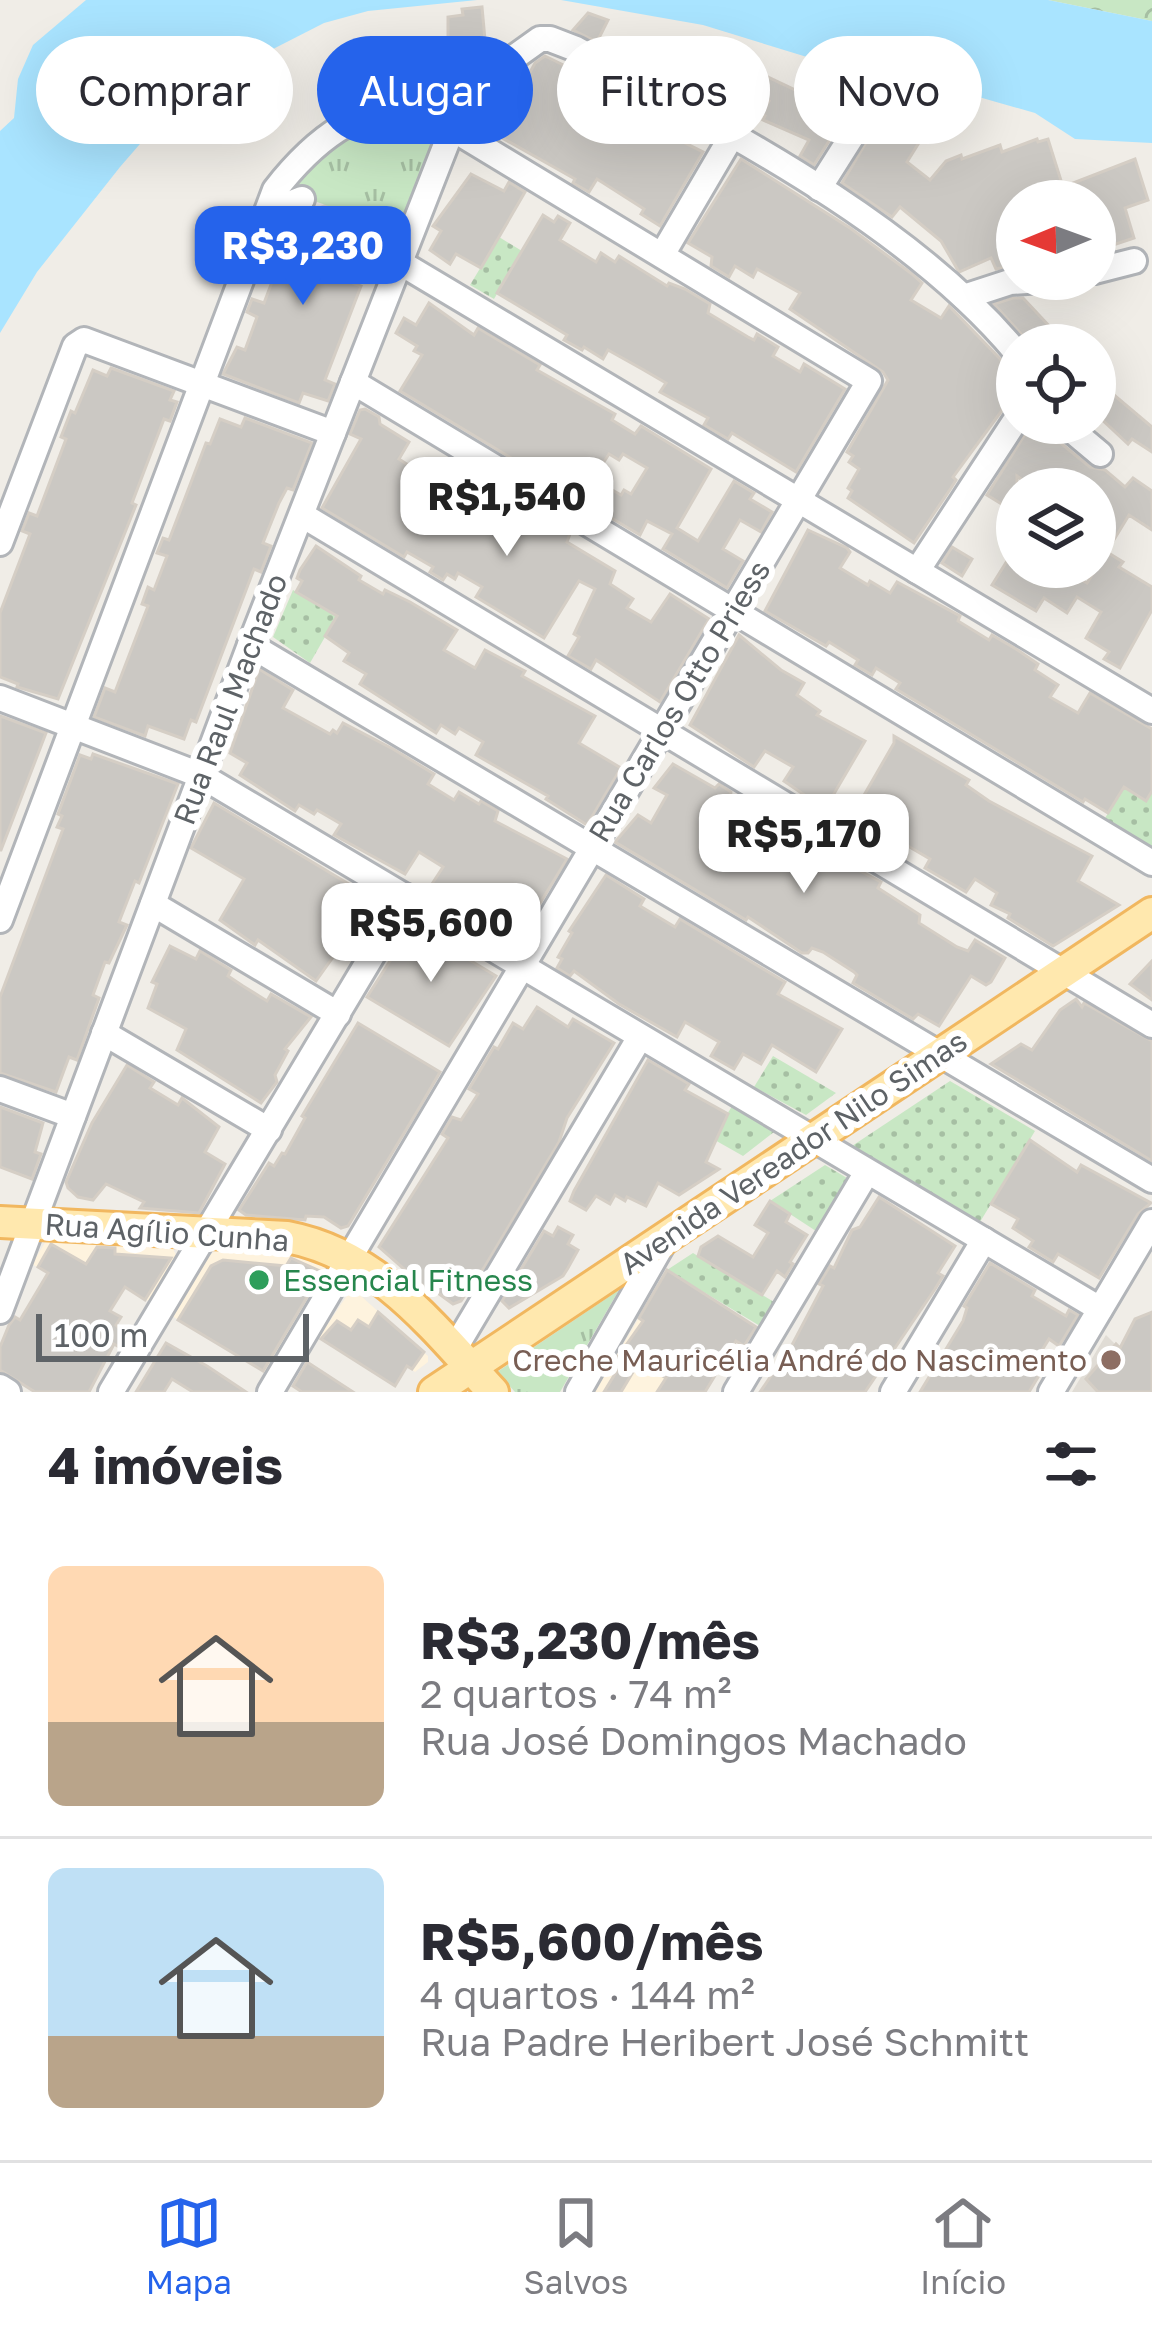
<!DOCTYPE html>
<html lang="pt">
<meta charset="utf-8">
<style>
body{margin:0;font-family:"Golos Text",sans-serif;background:#f7f7f7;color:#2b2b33;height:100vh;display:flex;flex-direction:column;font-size:45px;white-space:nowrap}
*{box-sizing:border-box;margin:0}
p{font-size:39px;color:#7c7c81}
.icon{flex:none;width:66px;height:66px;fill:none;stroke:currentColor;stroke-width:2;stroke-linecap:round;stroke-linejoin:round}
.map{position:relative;height:1392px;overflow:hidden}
.side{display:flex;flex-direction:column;background:#fff;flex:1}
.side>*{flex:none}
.banner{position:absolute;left:36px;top:36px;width:1080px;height:108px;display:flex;gap:24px}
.needle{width:78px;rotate:269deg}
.tools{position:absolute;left:996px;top:180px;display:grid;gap:24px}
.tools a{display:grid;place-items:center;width:120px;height:120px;border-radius:50%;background:#fff;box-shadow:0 12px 48px #0002;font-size:60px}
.scale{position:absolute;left:36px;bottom:30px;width:273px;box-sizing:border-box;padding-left:12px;border:6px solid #5e6367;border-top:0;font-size:33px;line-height:42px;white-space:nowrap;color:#5e6367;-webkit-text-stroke:9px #fff;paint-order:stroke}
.price{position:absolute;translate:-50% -102px;padding:0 27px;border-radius:24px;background:#fff;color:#222;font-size:39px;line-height:78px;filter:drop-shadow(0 3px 6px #0008)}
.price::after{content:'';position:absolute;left:50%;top:72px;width:36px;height:27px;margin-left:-18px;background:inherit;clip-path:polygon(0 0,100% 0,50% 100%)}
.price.selected{background:#2563eb;color:#fff}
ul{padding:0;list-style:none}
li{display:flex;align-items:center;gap:36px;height:300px;padding:0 48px}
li+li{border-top:3px solid #e1e1e2}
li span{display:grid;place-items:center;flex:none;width:336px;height:240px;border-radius:18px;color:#555}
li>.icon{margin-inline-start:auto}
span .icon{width:144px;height:144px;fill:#fffc;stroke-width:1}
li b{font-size:51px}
h2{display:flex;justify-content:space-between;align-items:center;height:144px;padding:0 48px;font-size:51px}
.chip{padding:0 42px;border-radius:54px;background:#fff;box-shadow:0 12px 48px #0002;font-size:42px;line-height:108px}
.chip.selected{background:#2563eb;color:#fff}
.tabs{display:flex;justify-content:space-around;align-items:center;height:168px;border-top:3px solid #e1e1e2;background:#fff;font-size:33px;color:#7c7c81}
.tabs a{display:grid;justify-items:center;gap:6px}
.tabs .selected{color:#2563eb}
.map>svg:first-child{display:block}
.commercial{fill:#fef3de}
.education{fill:#e0dcd5}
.grass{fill:url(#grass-dots)}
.forest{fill:url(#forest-crowns)}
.park{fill:url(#park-tufts)}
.water{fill:#a9e4ff}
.building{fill:#cbc8c3;stroke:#d5cec5;stroke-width:3;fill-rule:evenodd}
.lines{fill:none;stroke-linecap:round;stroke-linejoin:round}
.minor-casing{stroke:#b2b5b9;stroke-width:30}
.major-casing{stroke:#f1b75f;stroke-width:36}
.minor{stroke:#fff;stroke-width:24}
.major{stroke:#ffe8ae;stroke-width:30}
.leisure-dot{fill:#2e9e5b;stroke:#fff;stroke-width:4.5}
.education-dot{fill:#8d6e63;stroke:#fff;stroke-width:4.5}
.labels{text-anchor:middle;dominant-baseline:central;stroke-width:12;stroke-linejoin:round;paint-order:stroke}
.street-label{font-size:30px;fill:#5e6367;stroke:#fff}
.leisure-label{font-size:30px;fill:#27864d;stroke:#fff;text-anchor:start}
.education-label{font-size:30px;fill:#785e54;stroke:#fff;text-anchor:end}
</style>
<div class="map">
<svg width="1152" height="1392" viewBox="0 0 1152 1392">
<defs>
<pattern id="grass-dots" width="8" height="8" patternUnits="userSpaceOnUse" patternTransform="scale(3)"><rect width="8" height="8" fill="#c8e7c4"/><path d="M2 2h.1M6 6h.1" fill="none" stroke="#a6bfa3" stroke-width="1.8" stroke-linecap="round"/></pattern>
<pattern id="forest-crowns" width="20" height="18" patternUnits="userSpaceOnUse" patternTransform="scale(3)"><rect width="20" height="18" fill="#c8e7c4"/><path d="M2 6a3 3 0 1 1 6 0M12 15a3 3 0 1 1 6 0" fill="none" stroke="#a6bfa3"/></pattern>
<pattern id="park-tufts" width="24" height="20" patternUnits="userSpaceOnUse" patternTransform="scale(3)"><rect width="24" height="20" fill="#c8e7c4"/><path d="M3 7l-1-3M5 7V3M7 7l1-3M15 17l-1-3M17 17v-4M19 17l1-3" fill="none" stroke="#a6bfa3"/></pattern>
</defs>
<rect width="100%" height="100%" fill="#f0ede7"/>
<g class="commercial">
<polygon points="46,1241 172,1247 176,1255 150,1302 104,1274 89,1298 32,1264"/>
<polygon points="217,1250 289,1253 326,1266 327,1270 266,1373 172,1316 207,1257"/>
<polygon points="352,1288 428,1356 428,1362 415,1372 365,1335 351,1358 319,1337"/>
<polygon points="653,1294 699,1322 657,1392 595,1392"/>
</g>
<g class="education">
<polygon points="325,204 395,229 375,282 273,244 281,223"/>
<polygon points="1106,1335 1152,1381 1152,1392 1072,1392"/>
</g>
<g class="grass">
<polygon points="499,237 522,251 494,299 470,285"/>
<polygon points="293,590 337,616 310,663 273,637"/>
<polygon points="1123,787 1146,800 1152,791 1152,850 1104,820"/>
<polygon points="773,1056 836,1093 806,1115 754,1087"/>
<polygon points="950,1081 1035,1131 980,1222 852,1146"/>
<polygon points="732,1106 774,1132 743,1156 713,1139"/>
<polygon points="825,1165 847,1178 816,1231 770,1201"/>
<polygon points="693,1253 774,1302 760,1326 667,1270"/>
</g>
<polygon class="forest" points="1048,0 1152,0 1152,21"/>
<g class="park">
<path d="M411,120L420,122L435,135L399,231L289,192C317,144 355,123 411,120Z"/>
<polygon points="619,1290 560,1392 515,1392 497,1372"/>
</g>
<g class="water">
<polygon points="86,0 477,0 368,11 324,23 234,69 204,89 159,122 120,167 37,272 0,333 0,131 14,118 18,79 33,45"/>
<polygon points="561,0 1048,0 1152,21 1152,143 1075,139 1035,113 930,83 820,61 703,25"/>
</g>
<g class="building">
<polygon points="482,7 485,40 462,41 466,71 425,77 428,45 448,46 448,17 463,15 462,9"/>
<polygon points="588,13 608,20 597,42 573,30"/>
<polygon points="656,42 710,69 713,63 720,66 722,61 731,66 734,61 827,105 832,97 849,109 814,165 800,156 809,140 763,120 765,116 761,114 769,101 747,88 741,88 727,113 642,66"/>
<polygon points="545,56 637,101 633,117 703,152 660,226 641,214 644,209 597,179 589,192 573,183 575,179 479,125 492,102 502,108 514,87 521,89 535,63"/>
<polygon points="869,90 898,113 894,119 906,127 903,132 920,141 907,162 930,180 946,161 961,155 962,159 1000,145 1002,152 1037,139 1038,142 1048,139 1063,187 1135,159 1148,200 1125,208 1134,238 1107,247 1100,223 1095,224 1095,201 1017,201 1017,265 996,269 991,258 959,272 941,241 900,207 892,217 842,183 880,119 878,108 864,101"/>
<polygon points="741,159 850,228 912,274 922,283 911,300 941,318 949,306 1005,364 1017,369 1017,390 953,477 956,480 951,488 914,543 848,498 852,491 848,488 859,469 849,462 853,456 847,452 888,380 883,372 790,309 800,293 757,269 753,277 735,266 729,277 711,266 712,257 688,243"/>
<polygon points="471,174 504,191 509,182 525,192 481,268 456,254 450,264 430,250 441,231 433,226"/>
<polygon points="326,210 378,230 370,250 359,246 349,272 356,275 353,283 361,286 325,380 335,384 328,401 303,393 299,403 223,374 237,347 245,350 257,317 247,312 252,299 264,303 275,274 263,270 279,229 291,234 295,224"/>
<polygon points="543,215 554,222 558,216 570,223 560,240 596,262 601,253 615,262 619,256 667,286 669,283 685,289 710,304 708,313 748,337 754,340 757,334 778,347 773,356 800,372 804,364 845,389 796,472 732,433 728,439 704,425 708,418 660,392 666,383 642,369 608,350 603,359 584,347 582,350 564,340 567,335 497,293"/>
<polygon points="1013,298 1023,298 1067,345 1031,345 994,304"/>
<path d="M429,303L474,335L478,328L540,365L537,370L615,414L612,420L635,434L641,426L711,469L677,528L698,541L734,481L754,493L750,499L772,512L761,532L740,520L723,549L743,561L727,588L663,549L672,534L647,521L640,535L569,493L571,488L543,471L541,476L400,391L422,355L414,351L417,346L396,333L404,318L416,325ZM609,454L619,460L623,454L647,468L631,494L624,490L621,495L593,479Z"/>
<polygon points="111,368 174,391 170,400 177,402 170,421 164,419 132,503 136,505 58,699 17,687 18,684 0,677 0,613 30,534 22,531 29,513 37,516 66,439 61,437 71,411 75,413 93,370 107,376"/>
<polygon points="1095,379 1152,427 1152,452 1132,439 1128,444 1095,413"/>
<polygon points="365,409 379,417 380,424 409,442 399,459 422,474 430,460 521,520 528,509 570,534 567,542 615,571 610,584 633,599 627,608 651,622 670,594 709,619 660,702 596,660 591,669 568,656 579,637 574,634 595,589 579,581 544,638 476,597 482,587 458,573 455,579 447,574 443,580 430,572 433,567 407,552 404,557 322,508 361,439 350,434 360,410"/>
<polygon points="245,418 312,443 293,490 287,488 279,503 263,543 271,546 261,572 254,569 196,722 191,720 184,739 148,726 145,736 94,717 105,688 115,692 148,606 142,604 148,587 154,590 167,556 157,553 163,538 169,540 206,443 210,444 220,419 241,427"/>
<polygon points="1032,423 1047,423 1052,436 1090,467 1105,470 1125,487 1133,478 1152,491 1152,530 1129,515 1112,543 1095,532 1095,489 1034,489 1017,476 1017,532 1000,522 1008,508 987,495"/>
<polygon points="808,530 847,548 850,552 840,568 868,585 870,581 890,593 897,582 960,616 958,621 989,640 992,635 1016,649 1038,664 1035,670 1058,685 1050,697 1078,713 1090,693 1152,729 1152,791 1146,801 1124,787 1108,813 1085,799 1083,802 896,689 900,683 876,668 872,675 855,665 858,660 829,642 826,646 765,611"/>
<polygon points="1017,545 1017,567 1038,567 1063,583 1069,573 1087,583 1107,552 1123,562 1119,567 1152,587 1152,610 1120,668 1104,659 1109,652 1086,638 1101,612 1077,597 1067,613 1044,598 1036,611 992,585"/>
<polygon points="316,546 361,576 359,580 383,594 385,590 410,602 457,630 444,650 475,668 485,650 525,671 522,676 595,716 579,743 621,768 587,825 546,799 548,796 476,755 483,742 459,728 455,734 441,725 436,733 360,684 366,674 344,661 349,653 325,636 337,616 296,592 302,581 297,578 300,570"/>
<polygon points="952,547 972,559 962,576 942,563"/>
<polygon points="739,635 781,670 804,683 797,695 820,711 817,715 865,741 825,809 784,781 793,767 765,751 754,767 690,725"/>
<polygon points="259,669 293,690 283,708 330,734 333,730 337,733 343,723 393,749 434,774 428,784 454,800 459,792 479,804 481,801 498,811 495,821 567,859 520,936 477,914 475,919 430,887 443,867 419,852 405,874 334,835 341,824 317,810 314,814 299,805 295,811 240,775 247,763 230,753"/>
<polygon points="0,716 46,733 1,850 0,850"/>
<polygon points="894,736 969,780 966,785 989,801 1092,856 1078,881 1119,905 1053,946 1008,918 1010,914 991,905 997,893 975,879 966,892 925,868 930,859 901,842 898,846 863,825 860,830 848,823 894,743"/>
<polygon points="93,754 178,784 139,883 135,881 119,922 127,925 109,963 105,962 93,995 99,998 77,1060 69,1057 56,1092 0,1073 0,997 63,829 57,827 62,816 58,814 80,755 91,759"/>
<polygon points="673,764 715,788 719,784 731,792 730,799 758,816 761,811 808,838 805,842 881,882 878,888 920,915 919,923 957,947 968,951 975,940 1005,958 991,982 986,985 971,976 939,1026 918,1014 913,1019 853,983 857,975 854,972 823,952 812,948 808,953 802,953 748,917 746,920 615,842 638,815 651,823 667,795 654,788"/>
<polygon points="214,803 377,901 346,959 336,953 316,981 258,940 255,945 220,920 244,879 191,848"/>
<polygon points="606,875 644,899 640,906 675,927 680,919 785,982 778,994 842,1029 816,1072 772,1045 761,1064 743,1054 734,1069 711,1056 719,1042 685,1022 677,1037 619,1004 574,971 570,976 557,968 562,959 558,957 572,933 569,931"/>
<polygon points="415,922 436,934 433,938 496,976 449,1046 367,997"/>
<polygon points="170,946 196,959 200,951 231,970 228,976 243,986 267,1001 271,994 311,1017 285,1049 288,1051 275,1075 277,1082 261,1103 177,1050 186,1029 148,1008 157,984 152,982"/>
<polygon points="1152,961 1152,1000 1130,984"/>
<polygon points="1076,999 1082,1007 1084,1003 1152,1041 1152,1161 991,1064 1021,1044 1032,1050 1060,1010"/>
<polygon points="537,1007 568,1027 573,1019 614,1043 567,1118 559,1142 485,1266 461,1301 453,1304 431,1288 429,1291 379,1247 448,1138 442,1134 452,1117 461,1120 478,1094 469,1089 494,1047 498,1049 513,1023 523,1029"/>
<polygon points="358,1023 440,1072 418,1110 348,1226 341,1228 324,1217 306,1216 305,1220 246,1215 239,1210 269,1163 274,1166 282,1153 285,1154 305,1118 302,1116"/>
<polygon points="648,1060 689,1084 685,1090 728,1114 706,1162 719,1169 679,1195 658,1183 646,1206 627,1197 625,1201 615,1195 610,1204 596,1196 586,1210 570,1201 574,1191"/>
<polygon points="127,1065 154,1082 150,1088 178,1105 182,1098 219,1127 205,1152 225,1164 199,1213 140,1208 144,1202 106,1184 93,1200 78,1197 68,1188 66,1182 92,1123"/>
<polygon points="0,1107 43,1123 35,1152 41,1154 32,1179 0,1167"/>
<polygon points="1030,1140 1077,1172 1081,1165 1151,1203 1138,1214 1099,1278 1058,1254 1053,1262 1029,1247 1033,1241 1013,1228 1018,1219 991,1204"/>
<polygon points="879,1197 955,1246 938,1273 943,1276 935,1289 865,1392 760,1392 792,1345 823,1286 819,1284 830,1266 834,1268 852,1230 860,1227"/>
<polygon points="770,1201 790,1214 786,1222 807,1235 790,1262 793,1264 785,1277 777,1271 762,1295 698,1256 701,1247 718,1236 753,1257 768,1233 755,1225"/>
<polygon points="558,1227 573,1235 568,1244 578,1250 568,1268 563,1276 509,1308 502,1301 544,1231 553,1236"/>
<polygon points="51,1244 86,1264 97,1247 115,1248 115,1254 171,1258 145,1300 125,1287 110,1311 121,1317 116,1325 126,1335 119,1347 114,1344 89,1392 35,1392 0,1370 0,1347 9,1325 15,1317 20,1320 48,1273 38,1267"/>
<polygon points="291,1258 322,1272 263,1371 178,1320 211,1266 223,1260 286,1266"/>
<polygon points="990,1263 1035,1290 1032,1296 1066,1316 1069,1310 1078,1315 1059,1346 1049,1339 1034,1363 1043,1369 1029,1392 920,1392 963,1321 967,1308 964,1306"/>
<polygon points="667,1270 756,1327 744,1346 736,1341 705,1392 657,1392 666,1378 639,1362 621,1392 604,1392 618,1369 612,1365 643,1321 639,1318"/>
<polygon points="378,1312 424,1352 412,1369 407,1366 395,1386 321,1339 337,1321 351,1330 358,1320 369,1327"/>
<polygon points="1152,1312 1152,1392 1098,1392 1086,1379 1116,1344 1120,1348 1135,1319"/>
<polygon points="166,1343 207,1366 246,1392 193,1392 172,1379 164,1392 136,1392"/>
<polygon points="307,1362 353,1392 302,1392 293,1386"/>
</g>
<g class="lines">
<g class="minor-casing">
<g id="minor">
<polyline points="819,188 864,117"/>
<polyline points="267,213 302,199"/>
<polyline points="662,255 733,134"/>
<polyline points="399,262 1152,711"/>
<polyline points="1095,271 1134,261"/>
<polyline points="964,297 1010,282 1058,279"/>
<polyline points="353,382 1152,863"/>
<polyline points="1063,423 1100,454"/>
<polyline points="302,515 1152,1025"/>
<polyline points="0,543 75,346 84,340 333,433"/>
<polyline points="917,571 1017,418"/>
<polyline points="250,645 1152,1180"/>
<polyline points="0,698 200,775 1100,1309"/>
<polyline points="153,904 338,1014"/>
<path d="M0,920L275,190C310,145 357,103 418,108L869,381L270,1392"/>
<polyline points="104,1033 269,1130"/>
<polyline points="0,1089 73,1116"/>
<path d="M0,1311L250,645L467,91L540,39H550L576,49C724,130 908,222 1017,353"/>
<polyline points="455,1348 640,1037"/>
<polyline points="0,1387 8,1392"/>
<polyline points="111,1392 407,897"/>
<polyline points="578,1392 666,1238"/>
<polyline points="736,1392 867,1172"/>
<polyline points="893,1392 984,1240"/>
<polyline points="1051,1392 1152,1222"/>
</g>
</g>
<g class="major-casing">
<g id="major">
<path d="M0,1222L287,1237C378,1254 434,1328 493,1392"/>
<polyline points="434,1392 1152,913"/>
</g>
</g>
<use href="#minor" class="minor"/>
<use href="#major" class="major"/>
</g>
<circle class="leisure-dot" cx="259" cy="1280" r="12"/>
<circle class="education-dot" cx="1111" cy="1360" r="12"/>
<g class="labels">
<g class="street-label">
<text transform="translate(230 699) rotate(-69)">Rua Raul Machado</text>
<text transform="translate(679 701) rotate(-59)">Rua Carlos Otto Priess</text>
<text transform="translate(793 1152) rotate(-34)">Avenida Vereador Nilo Simas</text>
<text transform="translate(167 1232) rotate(4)">Rua Agílio Cunha</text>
</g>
<g class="leisure-label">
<text x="283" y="1280">Essencial Fitness</text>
</g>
<g class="education-label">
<text x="1087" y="1360">Creche Mauricélia André do Nascimento</text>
</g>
</g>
</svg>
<div class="tools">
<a><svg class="needle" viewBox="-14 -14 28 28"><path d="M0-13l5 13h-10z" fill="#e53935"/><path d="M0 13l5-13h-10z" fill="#7c7c81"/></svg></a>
<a><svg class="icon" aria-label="locate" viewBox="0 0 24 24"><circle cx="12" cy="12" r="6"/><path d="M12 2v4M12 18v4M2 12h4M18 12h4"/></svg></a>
<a><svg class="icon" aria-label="layers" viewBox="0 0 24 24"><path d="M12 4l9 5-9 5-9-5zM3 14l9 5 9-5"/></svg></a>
</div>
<div class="scale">100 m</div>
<b class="price selected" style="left:303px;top:308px">R$3,230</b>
<b class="price" style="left:507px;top:559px">R$1,540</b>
<b class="price" style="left:804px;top:896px">R$5,170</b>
<b class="price" style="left:431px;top:985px">R$5,600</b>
<div class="banner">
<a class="chip">Comprar</a>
<a class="chip selected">Alugar</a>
<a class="chip">Filtros</a>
<a class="chip">Novo</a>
</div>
</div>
<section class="side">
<h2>4 imóveis<svg class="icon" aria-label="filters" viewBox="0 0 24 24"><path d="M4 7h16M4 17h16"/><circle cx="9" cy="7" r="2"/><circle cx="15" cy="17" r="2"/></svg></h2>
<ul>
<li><span style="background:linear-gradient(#ffd9b3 65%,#b9a48a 0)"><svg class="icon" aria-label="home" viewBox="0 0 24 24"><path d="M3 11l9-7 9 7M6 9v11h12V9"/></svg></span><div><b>R$3,230/mês</b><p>2 quartos · 74 m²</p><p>Rua José Domingos Machado</p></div></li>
<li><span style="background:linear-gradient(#bfe0f5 70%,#b9a48a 0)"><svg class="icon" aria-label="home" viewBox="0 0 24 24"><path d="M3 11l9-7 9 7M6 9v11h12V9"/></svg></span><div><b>R$5,600/mês</b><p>4 quartos · 144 m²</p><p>Rua Padre Heribert José Schmitt</p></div></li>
</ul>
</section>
<nav class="tabs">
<a class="selected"><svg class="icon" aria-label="map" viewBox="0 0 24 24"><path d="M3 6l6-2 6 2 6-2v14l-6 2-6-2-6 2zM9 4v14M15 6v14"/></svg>Mapa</a>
<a><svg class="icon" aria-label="saved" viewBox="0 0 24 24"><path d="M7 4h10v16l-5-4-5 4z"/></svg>Salvos</a>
<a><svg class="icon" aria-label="home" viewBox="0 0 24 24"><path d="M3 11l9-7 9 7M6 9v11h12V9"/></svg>Início</a>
</nav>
